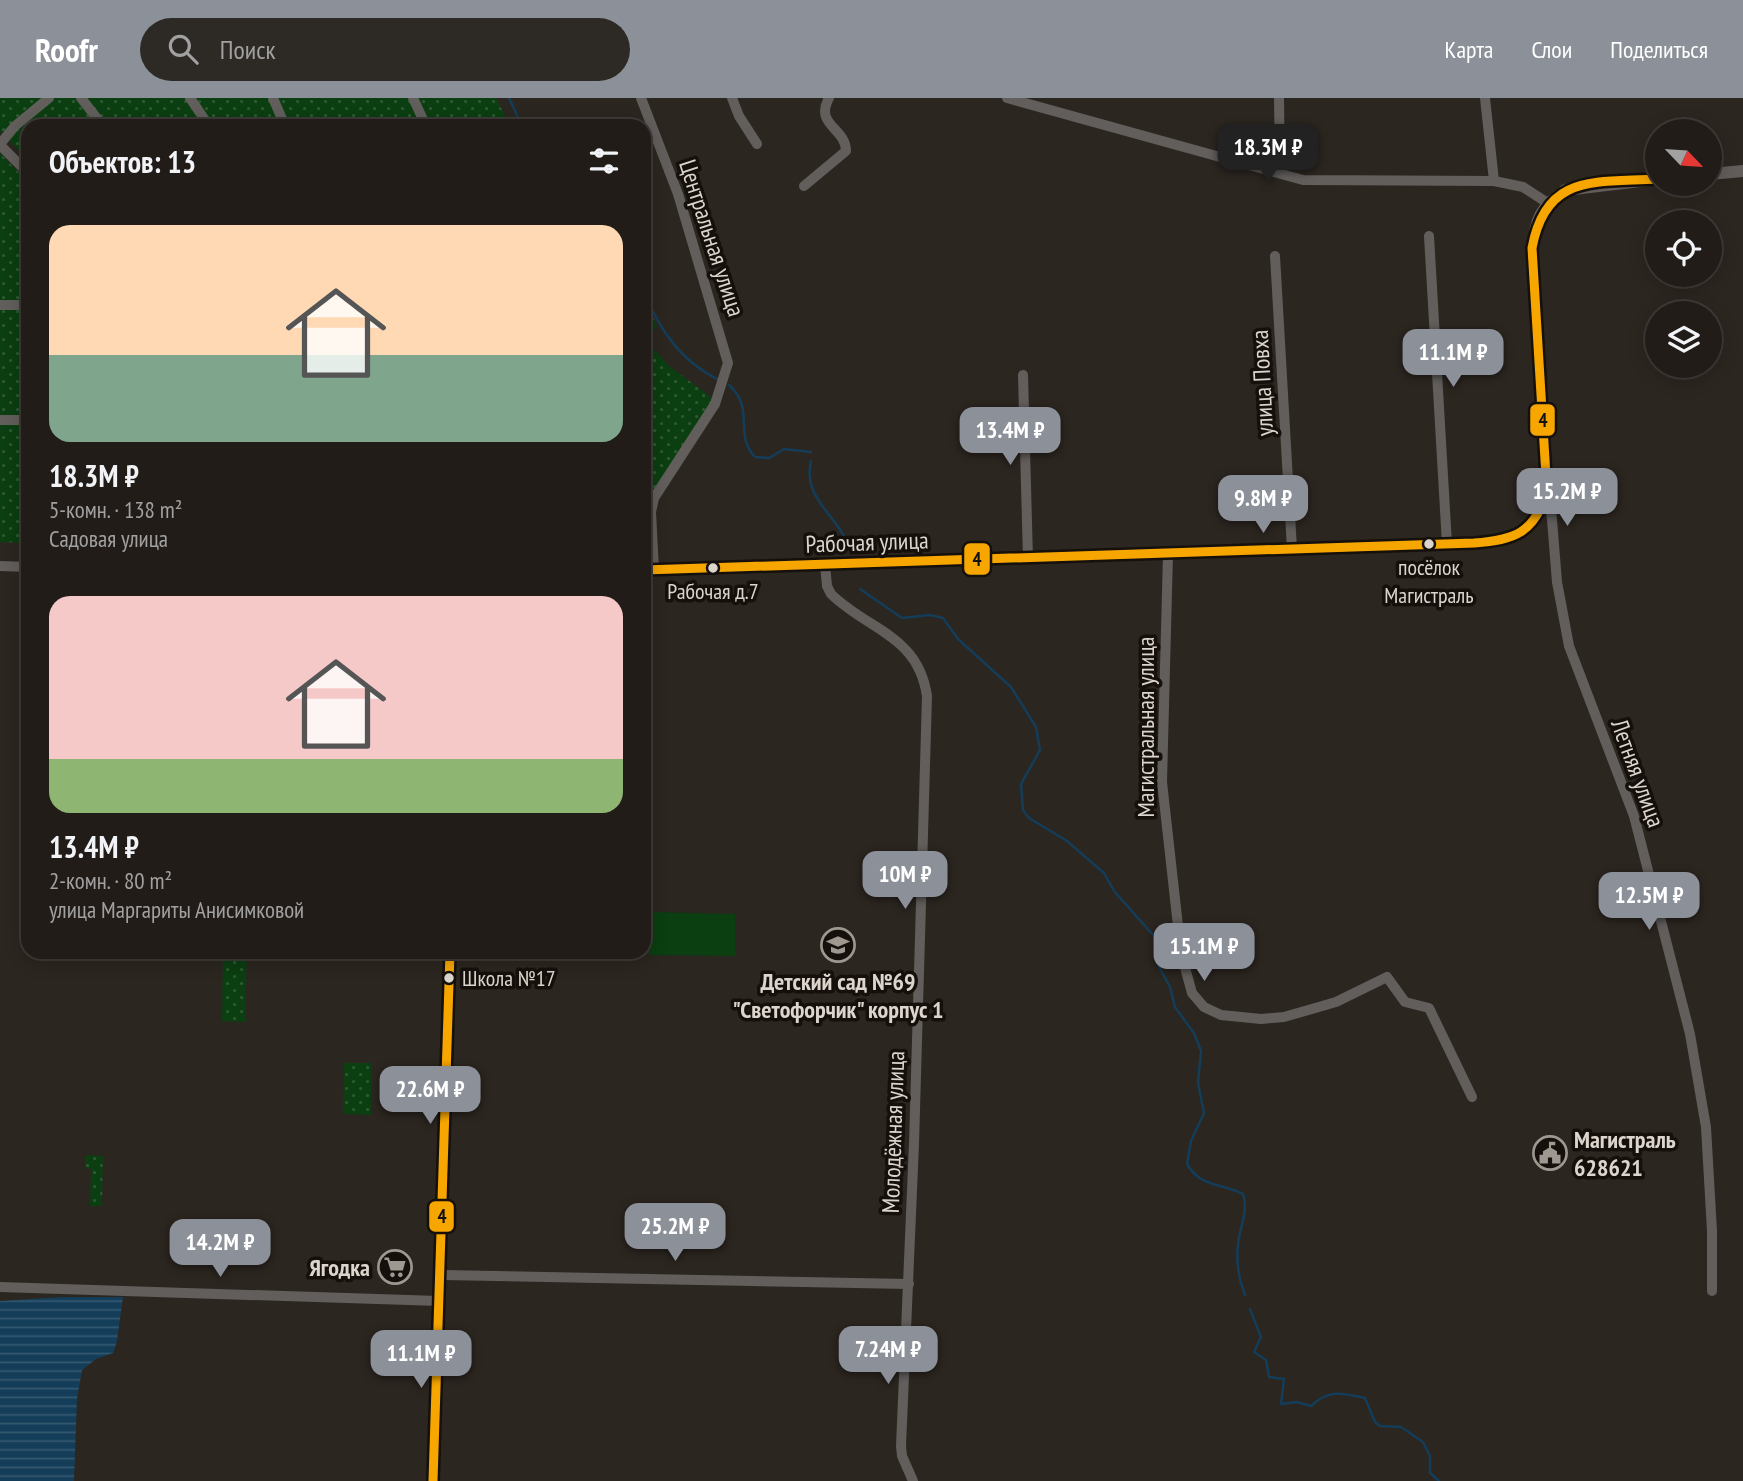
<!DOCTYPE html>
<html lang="ru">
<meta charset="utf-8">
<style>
body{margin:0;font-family:"PT Sans Narrow",sans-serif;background:#2d2925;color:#f1f3f6;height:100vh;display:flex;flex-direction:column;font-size:26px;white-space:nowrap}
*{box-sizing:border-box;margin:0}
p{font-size:23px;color:#a2a1a2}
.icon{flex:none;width:38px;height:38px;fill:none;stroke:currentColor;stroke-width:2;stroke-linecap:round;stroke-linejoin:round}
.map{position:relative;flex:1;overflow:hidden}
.sheet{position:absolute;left:21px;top:21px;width:630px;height:840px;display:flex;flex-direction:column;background:#211c18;border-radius:21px;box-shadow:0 4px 18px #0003,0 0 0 2px #3e3a37}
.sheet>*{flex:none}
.needle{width:46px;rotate:115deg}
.tools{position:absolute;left:1645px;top:21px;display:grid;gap:14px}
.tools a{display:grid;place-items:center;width:77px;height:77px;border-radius:50%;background:#211c18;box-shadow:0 4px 18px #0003,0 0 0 2px #3e3a37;font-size:35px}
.price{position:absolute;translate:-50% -60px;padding:0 16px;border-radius:14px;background:#8c9099;color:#fff;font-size:23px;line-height:46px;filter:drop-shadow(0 2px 4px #0008)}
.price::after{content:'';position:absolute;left:50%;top:42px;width:21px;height:16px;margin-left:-10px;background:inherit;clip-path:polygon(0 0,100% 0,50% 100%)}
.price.current{background:#222;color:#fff}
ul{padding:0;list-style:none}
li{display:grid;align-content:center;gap:14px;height:371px;padding:0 28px}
li span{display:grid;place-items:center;height:217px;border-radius:21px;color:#555}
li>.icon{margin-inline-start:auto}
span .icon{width:126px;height:126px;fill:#fffc;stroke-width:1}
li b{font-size:30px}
h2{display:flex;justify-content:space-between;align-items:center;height:84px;padding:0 28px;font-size:30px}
header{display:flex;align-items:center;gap:42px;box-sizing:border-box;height:98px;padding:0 35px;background:#8c9099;color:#fff}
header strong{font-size:33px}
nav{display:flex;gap:38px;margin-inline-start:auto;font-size:24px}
.search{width:490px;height:63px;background:#2d2925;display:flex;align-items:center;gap:18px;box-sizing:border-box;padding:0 24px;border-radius:38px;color:#a2a1a2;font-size:26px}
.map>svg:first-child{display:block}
.park{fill:url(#park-dots)}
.pitch{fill:#0b3e11}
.water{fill:url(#water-rules)}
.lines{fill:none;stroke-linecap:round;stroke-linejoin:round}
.stream{stroke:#133d59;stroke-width:2.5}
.minor{stroke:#615e5c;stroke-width:10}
.major{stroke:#625d5b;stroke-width:12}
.bus-1-casing{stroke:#15100b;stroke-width:14}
.bus-1{stroke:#f7a600;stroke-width:9}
.bus-dot{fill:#dcd5cd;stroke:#15100b;stroke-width:2.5}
.labels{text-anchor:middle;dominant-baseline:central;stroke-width:7;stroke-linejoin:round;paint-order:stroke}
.bus-label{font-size:22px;fill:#dcd5cd;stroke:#15100b}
.street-label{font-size:24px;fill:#dcd5cd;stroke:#15100b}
.poi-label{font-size:24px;font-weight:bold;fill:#dcd5cd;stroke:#15100b}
.line-badge{stroke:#15100b;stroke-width:2.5}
.pale-badge-label{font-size:19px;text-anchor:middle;font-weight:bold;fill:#111}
</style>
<header>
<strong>Roofr</strong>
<div class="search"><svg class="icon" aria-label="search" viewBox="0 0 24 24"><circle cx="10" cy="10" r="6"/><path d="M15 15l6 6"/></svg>Поиск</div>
<nav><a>Карта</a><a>Слои</a><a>Поделиться</a></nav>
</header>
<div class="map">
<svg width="1743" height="1383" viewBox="0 0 1743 1383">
<defs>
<pattern id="park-dots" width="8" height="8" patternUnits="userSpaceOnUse" patternTransform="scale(1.75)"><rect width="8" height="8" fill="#0b3e11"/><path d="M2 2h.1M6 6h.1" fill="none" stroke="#2e5932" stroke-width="1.8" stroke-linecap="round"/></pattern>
<pattern id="water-rules" width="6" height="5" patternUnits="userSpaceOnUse" patternTransform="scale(1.75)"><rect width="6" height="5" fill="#133d59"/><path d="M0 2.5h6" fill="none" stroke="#355870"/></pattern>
</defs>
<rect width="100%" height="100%" fill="#2c2620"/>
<g class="park">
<polygon points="0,0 496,0 510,28 28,28 28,62 0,33"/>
<polygon points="0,55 28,84 28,445 0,444"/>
<polygon points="644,197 657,228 646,242 669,268 710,298 712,306 648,400 650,450 644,450"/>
<polygon points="223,854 247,854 245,924 222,923"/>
<polygon points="344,965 372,965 371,1017 343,1016"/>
<polygon points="85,1057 103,1058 102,1108 90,1108 91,1071 85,1070"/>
</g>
<polygon class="pitch" points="651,814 735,816 735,858 650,857"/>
<polygon class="water" points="62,1199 123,1199 117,1243 113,1255 96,1261 82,1272 77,1301 74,1383 0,1383 0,1203"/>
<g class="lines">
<g class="stream">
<polyline points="509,0 522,28"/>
<path d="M644,193C658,230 681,263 717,281"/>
<path d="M729,287C756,311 733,336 755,359L769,360L784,351L811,354"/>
<path d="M811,363C802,401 838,417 848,448"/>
<path d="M860,491L902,520L930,517L943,520L958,541L1011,589L1036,629L1040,652L1021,686L1023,712L1029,720L1067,743L1104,775L1114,793L1154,838L1159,869L1170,889L1175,909L1194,935L1201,953L1198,985L1204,1015L1191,1043L1187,1066C1201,1090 1222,1085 1243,1096C1249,1113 1239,1130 1238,1147C1236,1164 1239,1182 1245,1197"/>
<path d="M1250,1211L1261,1239L1254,1254L1266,1262L1269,1279L1284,1281L1281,1306L1297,1304L1311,1308C1329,1291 1342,1295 1365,1300L1375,1324L1380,1328L1401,1329L1423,1344L1430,1358V1375L1439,1383"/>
</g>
<g class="minor">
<polyline points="81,0 103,28"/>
<polyline points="190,0 209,28"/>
<polyline points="273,0 285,28"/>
<polyline points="413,0 426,28"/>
<polyline points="641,0 678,96 728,265 715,306 654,400 651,414 654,472"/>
<polyline points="732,0 739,18 757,46"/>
<polyline points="1007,0 1303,82 1494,83 1523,89 1546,104"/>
<polyline points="1279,0 1280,74"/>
<polyline points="1485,0 1494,83"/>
<polyline points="0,46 15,28 49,0"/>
<polyline points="0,47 28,75"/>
<path d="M804,88L846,53C846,30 814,27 829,0"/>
<polyline points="1429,138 1447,446"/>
<polyline points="1275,158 1292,451"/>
<polyline points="0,207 28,207"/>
<polyline points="1023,277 1028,461"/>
<polyline points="0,322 28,322"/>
<polyline points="1550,397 1557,484 1569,548 1634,718 1690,936 1706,1029 1712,1133 1712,1193"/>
<polyline points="1168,456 1162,684 1181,855 1192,895 1204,909 1221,917 1261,921 1284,919 1336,904 1387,879 1405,904 1429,910 1472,999"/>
<path d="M825,467L827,488L831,496C869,533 918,537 927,598L914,1046L901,1348L902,1358L913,1383"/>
<polyline points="0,468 28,469"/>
<path d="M644,472L1439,446C1486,444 1536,451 1547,394L1532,150C1534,122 1540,106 1565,92"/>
<polyline points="441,1177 909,1186"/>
<polyline points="0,1189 439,1203"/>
<polyline points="433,1383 450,854"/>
</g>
<g class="major">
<polyline points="1710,76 1743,73"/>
<polyline points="1565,92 1657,81"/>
</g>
<g class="bus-1-casing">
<g id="bus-1">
<path d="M644,472L1474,445C1515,442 1534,435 1547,394L1532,150C1546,75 1595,85 1657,81"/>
<polyline points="433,1383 450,854"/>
</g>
</g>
<use href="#bus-1" class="bus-1"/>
</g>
<defs>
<g id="school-ring" transform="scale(1.75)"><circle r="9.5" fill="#15100b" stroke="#9e9890" stroke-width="1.5"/><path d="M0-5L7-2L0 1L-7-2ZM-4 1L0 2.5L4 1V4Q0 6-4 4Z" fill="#9e9890"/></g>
<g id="civic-ring" transform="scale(1.75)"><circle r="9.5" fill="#15100b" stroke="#9e9890" stroke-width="1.5"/><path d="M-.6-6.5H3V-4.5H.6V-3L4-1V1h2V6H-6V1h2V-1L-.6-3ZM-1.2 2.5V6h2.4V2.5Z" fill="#9e9890"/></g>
<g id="supermarket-ring" transform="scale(1.75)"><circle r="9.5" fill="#15100b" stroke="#9e9890" stroke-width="1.5"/><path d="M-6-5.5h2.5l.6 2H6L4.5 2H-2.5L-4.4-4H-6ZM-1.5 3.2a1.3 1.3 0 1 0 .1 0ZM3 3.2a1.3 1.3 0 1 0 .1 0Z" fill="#9e9890"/></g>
</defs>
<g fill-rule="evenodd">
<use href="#school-ring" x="838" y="847"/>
<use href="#civic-ring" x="1550" y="1055"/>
<use href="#supermarket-ring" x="395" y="1169"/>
</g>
<g class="bus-dot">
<circle cx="1429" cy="446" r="6"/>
<circle cx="713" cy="470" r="6"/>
<circle cx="449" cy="880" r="6"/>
</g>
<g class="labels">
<g class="bus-label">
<text x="1429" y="469">посёлок<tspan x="1429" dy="28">Магистраль</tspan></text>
<text x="713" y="493">Рабочая д.7</text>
<text x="462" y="880" text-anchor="start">Школа №17</text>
</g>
<g class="street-label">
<text transform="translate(712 140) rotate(72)">Центральная улица</text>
<text transform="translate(1262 285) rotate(-93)">улица Повха</text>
<text transform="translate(867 444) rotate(-2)">Рабочая улица</text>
<text transform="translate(1145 629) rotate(-90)">Магистральная улица</text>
<text transform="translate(1638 675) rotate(70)">Летняя улица</text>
<text transform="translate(893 1034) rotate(-88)">Молодёжная улица</text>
</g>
<g class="poi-label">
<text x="838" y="883">Детский сад №69<tspan x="838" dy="28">"Светофорчик" корпус 1</tspan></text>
<text x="1574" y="1041" text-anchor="start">Магистраль<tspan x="1574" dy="28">628621</tspan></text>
<text x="370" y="1169" text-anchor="end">Ягодка</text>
</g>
</g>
<g class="line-badge">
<rect x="1529" y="305" width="27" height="34" rx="7" fill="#f7a600"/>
<rect x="963" y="444" width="28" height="34" rx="7" fill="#f7a600"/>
<rect x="428" y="1102" width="27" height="33" rx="7" fill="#f7a600"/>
</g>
<g class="pale-badge-label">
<text x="1543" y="329">4</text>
<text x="977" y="468">4</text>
<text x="442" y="1125">4</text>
</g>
</svg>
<div class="tools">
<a><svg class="needle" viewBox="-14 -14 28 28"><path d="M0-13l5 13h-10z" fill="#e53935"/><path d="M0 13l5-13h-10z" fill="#a2a1a2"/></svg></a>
<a><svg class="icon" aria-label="locate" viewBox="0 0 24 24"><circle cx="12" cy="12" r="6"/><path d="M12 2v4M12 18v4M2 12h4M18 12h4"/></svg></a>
<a><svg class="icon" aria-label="layers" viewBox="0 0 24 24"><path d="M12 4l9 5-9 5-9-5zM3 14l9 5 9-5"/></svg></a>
</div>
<b class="price current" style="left:1268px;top:86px">18.3M ₽</b>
<b class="price" style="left:1453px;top:291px">11.1M ₽</b>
<b class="price" style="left:1010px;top:369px">13.4M ₽</b>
<b class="price" style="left:1567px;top:430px">15.2M ₽</b>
<b class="price" style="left:1263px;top:437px">9.8M ₽</b>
<b class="price" style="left:905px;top:813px">10M ₽</b>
<b class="price" style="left:1649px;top:834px">12.5M ₽</b>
<b class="price" style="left:1204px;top:885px">15.1M ₽</b>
<b class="price" style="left:430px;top:1028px">22.6M ₽</b>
<b class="price" style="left:675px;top:1165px">25.2M ₽</b>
<b class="price" style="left:220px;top:1181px">14.2M ₽</b>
<b class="price" style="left:888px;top:1288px">7.24M ₽</b>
<b class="price" style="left:421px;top:1292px">11.1M ₽</b>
<section class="sheet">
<h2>Объектов: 13<svg class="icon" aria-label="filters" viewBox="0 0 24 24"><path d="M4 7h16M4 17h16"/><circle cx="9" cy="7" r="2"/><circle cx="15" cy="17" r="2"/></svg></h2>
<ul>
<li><span style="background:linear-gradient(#ffd9b3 60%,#7fa58c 0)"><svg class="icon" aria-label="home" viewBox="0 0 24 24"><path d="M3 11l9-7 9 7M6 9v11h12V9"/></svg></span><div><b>18.3M ₽</b><p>5-комн. · 138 m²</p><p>Садовая улица</p></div></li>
<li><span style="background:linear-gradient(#f6c9c9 75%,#8fb573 0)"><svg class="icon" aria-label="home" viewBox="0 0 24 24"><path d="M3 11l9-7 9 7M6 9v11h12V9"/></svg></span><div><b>13.4M ₽</b><p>2-комн. · 80 m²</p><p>улица Маргариты Анисимковой</p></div></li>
</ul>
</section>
</div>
